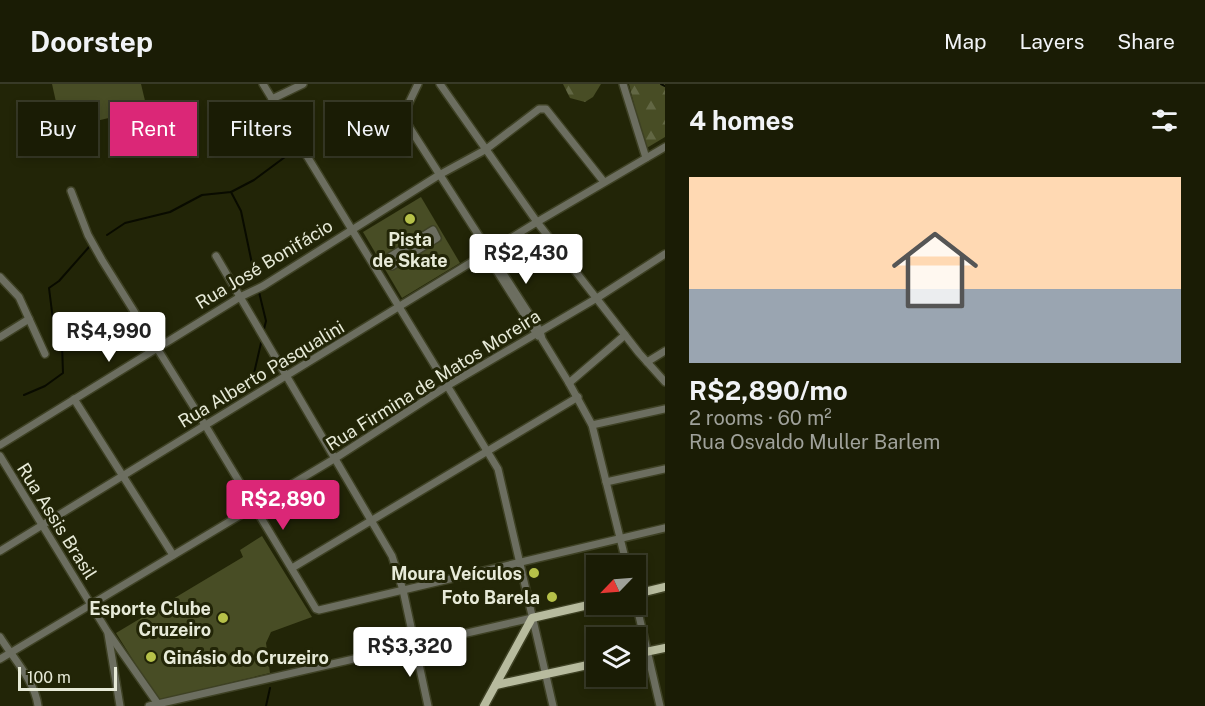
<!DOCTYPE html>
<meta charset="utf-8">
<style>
body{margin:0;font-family:"Public Sans",sans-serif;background:#23250f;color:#f1f3f6;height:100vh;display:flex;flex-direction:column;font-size:22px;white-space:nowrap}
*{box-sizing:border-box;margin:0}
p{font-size:20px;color:#9fa19a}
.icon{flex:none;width:33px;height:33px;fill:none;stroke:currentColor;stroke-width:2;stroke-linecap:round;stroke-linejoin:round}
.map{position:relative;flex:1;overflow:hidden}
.side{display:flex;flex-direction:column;background:#1a1c05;width:540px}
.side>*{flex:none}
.banner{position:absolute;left:18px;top:18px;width:556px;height:54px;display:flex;gap:12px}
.needle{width:39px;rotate:245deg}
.controls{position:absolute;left:586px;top:471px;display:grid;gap:12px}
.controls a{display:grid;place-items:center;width:60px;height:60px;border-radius:0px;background:#1a1c05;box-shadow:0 3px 9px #0003,0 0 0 2px #383a27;font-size:30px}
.scale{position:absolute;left:18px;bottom:15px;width:99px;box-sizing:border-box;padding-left:6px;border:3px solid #e7ead8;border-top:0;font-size:16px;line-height:21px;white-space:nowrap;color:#e7ead8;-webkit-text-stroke:4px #222507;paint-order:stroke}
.price{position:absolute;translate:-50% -51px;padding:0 14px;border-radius:6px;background:#fff;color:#222;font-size:20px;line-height:39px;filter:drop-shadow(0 2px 3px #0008)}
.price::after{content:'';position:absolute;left:50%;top:36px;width:18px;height:14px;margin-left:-9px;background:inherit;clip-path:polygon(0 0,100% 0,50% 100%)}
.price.selected{background:#db2777;color:#fff}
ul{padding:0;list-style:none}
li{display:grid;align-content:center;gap:12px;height:318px;padding:0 24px}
li span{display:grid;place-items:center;height:186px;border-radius:0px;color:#555}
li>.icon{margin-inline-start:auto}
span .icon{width:108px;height:108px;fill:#fffc;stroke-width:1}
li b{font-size:26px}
h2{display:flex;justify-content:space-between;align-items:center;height:72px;padding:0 24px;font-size:26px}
.chip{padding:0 21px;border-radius:0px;background:#1a1c05;box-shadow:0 3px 9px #0003,0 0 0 2px #383a27;font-size:21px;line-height:54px}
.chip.selected{background:#db2777;color:#fff}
header{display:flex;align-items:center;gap:36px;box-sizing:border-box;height:84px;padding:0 30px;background:#1a1c05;border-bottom:2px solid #383a27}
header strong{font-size:28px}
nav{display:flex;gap:33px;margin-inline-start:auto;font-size:21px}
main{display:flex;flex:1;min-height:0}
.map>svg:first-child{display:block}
.forest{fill:url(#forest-firs)}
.park{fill:#484d25}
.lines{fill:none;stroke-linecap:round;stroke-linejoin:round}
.stream{stroke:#090b00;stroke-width:2}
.minor-casing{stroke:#3e4124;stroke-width:10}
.major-casing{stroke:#3e4124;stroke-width:11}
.minor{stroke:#6c6e60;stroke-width:7}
.major{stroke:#b7bb9e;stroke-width:8}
.poi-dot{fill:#b6c149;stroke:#222507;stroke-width:2}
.labels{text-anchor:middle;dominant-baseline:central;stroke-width:6;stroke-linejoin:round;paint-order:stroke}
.poi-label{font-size:18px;font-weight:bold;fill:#e7ead8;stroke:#222507;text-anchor:end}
.street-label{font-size:18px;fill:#e7ead8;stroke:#222507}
</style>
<header>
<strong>Doorstep</strong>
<nav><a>Map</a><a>Layers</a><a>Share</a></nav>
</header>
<main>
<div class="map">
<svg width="665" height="622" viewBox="0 0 665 622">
<defs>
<pattern id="forest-firs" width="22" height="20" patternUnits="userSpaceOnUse" patternTransform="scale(1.5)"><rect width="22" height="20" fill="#484d25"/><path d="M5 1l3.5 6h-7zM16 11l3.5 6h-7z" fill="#626744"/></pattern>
</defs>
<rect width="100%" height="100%" fill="#222507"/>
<g class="forest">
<polygon points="563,0 601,0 593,13 585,18 570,14"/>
<polygon points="629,0 665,0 665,53 645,65"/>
</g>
<g class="park">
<polygon points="52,0 141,0 147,25 62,45"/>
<polygon points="421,113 460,179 402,214 363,148"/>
<polygon points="262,452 312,533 271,548 266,559 270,589 158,616 116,549 243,473 240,466"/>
</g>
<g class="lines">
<g class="stream">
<polyline points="661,0 665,2"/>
<polyline points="231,108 241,127 255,194"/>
<polyline points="107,151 125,139 170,128 202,111 231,108 254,96 289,70"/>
<polyline points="259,208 266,237 264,245"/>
<polyline points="252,298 261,259"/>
<polyline points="24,311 45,302 63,289 62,260 53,236 49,204 59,197 89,163"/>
<polyline points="266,622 270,604"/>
</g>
<g class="minor-casing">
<g id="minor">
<polyline points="263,0 498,385 553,622"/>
<polyline points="418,0 404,29 404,35 540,247 542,255 569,299 592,341 627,482"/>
<polyline points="440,0 537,138 639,269 665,298"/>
<polyline points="623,0 646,74"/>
<polyline points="272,15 303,0"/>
<polyline points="71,107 88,151 102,176 205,341 316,525 319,526 665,444"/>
<polygon points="433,146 437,154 392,182 388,174"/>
<polyline points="485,168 538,252"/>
<polyline points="216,172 392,472 403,506 428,622"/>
<polyline points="0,193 19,213 45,270"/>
<polyline points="0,253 29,235"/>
<polyline points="647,278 665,267"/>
<polyline points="569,299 625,251"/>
<polyline points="74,315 173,471"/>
<polyline points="592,341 665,325"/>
<polyline points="0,361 240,213 263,202 439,91 485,66 539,25 546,25 604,98"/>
<polyline points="0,372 107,547 158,620"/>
<polyline points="606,398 665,385"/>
<polyline points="0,467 537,138 665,63"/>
<polyline points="292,484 578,313"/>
<polyline points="636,519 660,622"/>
<polyline points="108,550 120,622"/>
<path d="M0,553C13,574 35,597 38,622"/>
<polyline points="0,575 334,375 447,302 597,214 665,170"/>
<polyline points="149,622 532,534"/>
</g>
</g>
<g class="major-casing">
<g id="major">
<polyline points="636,510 665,503"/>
<polyline points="636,570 665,564"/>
<polyline points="496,601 597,579"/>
<polyline points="484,622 532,534 597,519"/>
</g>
</g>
<use href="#minor" class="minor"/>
<use href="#major" class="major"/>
</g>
<g class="poi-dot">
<circle cx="410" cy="135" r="6"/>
<circle cx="534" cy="489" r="6"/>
<circle cx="552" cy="513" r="6"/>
<circle cx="223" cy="534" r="6"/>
<circle cx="151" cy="573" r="6"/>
</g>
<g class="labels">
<g class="poi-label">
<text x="410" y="155" text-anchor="middle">Pista<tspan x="410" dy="21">de Skate</tspan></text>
<text x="522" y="489">Moura Veículos</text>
<text x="540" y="513">Foto Barela</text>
<text x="211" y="524">Esporte Clube<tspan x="211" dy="21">Cruzeiro</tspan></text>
<text x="163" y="573" text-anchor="start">Ginásio do Cruzeiro</text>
</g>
<g class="street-label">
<text transform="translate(264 180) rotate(-31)">Rua José Bonifácio</text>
<text transform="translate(261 290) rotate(-31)">Rua Alberto Pasqualini</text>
<text transform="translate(433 296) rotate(-32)">Rua Firmina de Matos Moreira</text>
<text transform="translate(57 437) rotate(58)">Rua Assis Brasil</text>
</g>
</g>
</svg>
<div class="controls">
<a><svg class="needle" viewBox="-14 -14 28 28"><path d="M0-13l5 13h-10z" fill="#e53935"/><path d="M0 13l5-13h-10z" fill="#9fa19a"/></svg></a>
<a><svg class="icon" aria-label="layers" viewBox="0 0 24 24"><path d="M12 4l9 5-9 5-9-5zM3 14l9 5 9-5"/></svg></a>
</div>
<div class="scale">100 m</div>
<b class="price" style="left:526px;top:201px">R$2,430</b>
<b class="price" style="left:109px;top:279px">R$4,990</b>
<b class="price selected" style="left:283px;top:447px">R$2,890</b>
<b class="price" style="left:410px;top:594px">R$3,320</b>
<div class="banner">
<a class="chip">Buy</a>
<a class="chip selected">Rent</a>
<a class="chip">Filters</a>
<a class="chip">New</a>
</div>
</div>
<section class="side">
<h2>4 homes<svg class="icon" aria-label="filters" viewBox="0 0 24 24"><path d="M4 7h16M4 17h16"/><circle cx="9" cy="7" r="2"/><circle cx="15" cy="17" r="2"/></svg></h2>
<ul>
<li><span style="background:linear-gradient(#ffd9b3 60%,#9aa5b1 0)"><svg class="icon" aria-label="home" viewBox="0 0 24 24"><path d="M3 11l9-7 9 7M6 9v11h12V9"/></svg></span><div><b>R$2,890/mo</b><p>2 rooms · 60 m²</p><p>Rua Osvaldo Muller Barlem</p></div></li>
</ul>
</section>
</main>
